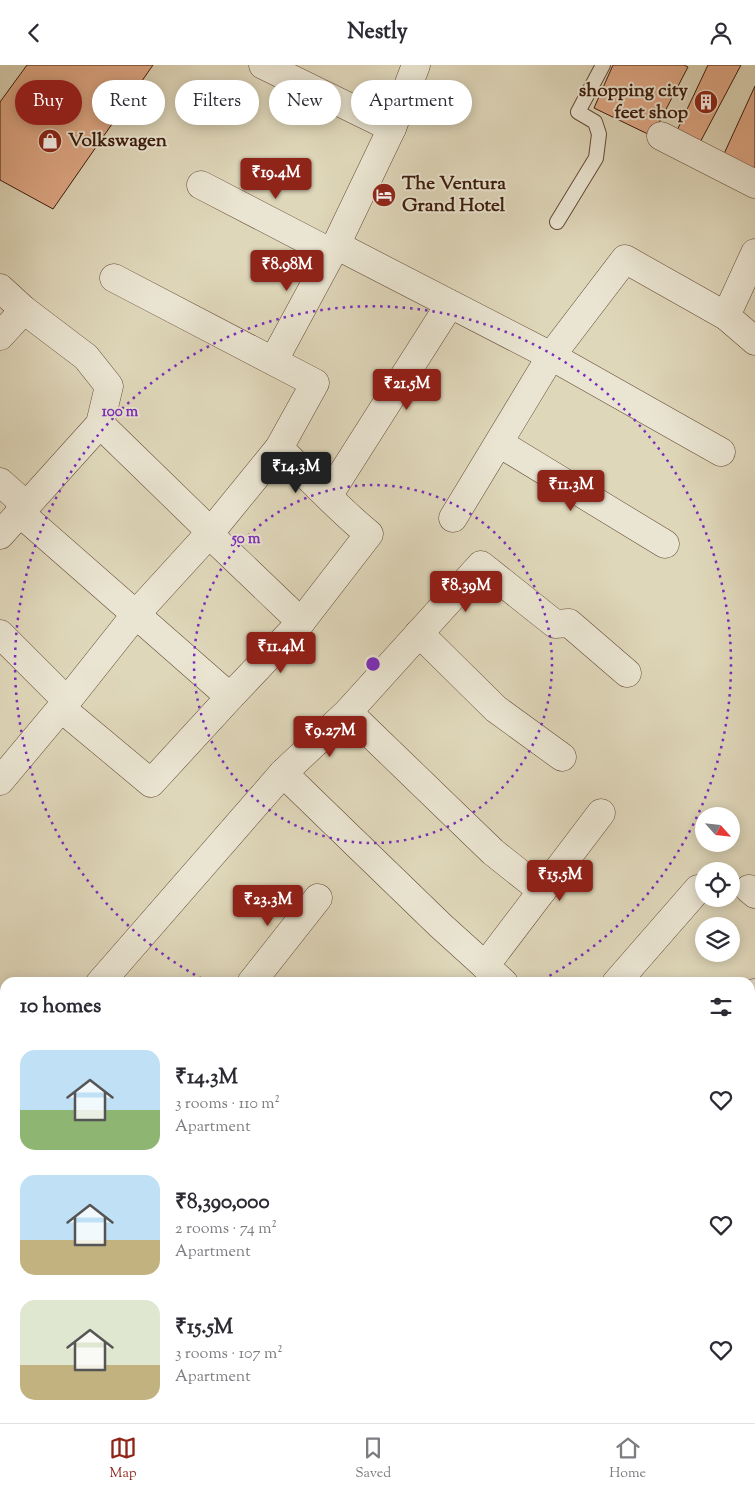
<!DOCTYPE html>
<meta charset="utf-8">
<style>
body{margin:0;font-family:"Sorts Mill Goudy",serif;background:#f7f7f7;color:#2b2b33;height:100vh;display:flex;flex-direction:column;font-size:19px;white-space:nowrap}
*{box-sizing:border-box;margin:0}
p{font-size:16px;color:#7c7c81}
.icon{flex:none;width:28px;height:28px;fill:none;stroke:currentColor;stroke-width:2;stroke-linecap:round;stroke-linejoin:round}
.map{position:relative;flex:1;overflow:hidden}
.sheet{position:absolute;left:0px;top:912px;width:755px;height:446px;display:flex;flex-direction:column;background:#fff;border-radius:15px 15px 0 0;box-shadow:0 2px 12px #0003}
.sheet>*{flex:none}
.banner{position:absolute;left:15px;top:15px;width:500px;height:45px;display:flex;gap:10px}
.needle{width:32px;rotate:117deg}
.buttons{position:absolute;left:695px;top:742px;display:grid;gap:10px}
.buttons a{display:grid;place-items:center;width:45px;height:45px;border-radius:50%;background:#fff;box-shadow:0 2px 12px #0003;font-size:25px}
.price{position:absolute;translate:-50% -42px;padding:0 11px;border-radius:5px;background:#8f2418;color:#fff;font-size:16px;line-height:32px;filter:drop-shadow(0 1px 2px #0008)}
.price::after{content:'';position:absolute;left:50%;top:30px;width:15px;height:11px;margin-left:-8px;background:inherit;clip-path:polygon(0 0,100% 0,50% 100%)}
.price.current{background:#222;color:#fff}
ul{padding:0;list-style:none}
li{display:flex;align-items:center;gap:15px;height:125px;padding:0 20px}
li span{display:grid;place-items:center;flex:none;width:140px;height:100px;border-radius:15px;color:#555}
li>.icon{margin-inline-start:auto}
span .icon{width:60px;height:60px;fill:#fffc;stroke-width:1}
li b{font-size:21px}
h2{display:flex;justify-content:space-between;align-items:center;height:60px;padding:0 20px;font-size:21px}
.pill{padding:0 18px;border-radius:22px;background:#fff;box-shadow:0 2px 12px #0003;font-size:18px;line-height:45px}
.pill.current{background:#8f2418;color:#fff}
header{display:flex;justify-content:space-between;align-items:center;height:65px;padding:0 20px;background:#fff;font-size:22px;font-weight:800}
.menu{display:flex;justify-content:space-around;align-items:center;height:70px;border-top:1px solid #e1e1e2;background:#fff;font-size:14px;color:#7c7c81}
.menu a{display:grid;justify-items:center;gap:2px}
.menu .current{color:#8f2418}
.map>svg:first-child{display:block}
.green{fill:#b1be91;stroke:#766c4e}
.building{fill:#e0a986;stroke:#3b1a0b}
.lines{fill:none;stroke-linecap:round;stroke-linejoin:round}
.service-casing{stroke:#644937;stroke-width:16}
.minor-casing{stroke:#644937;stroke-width:29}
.secondary-casing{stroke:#3b1a0b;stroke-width:29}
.service{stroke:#eae5d2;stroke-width:14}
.minor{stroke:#eae5d2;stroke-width:28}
.secondary{stroke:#eae5d2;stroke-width:28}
.ring{fill:none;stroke:#7b2cbf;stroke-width:2.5;stroke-dasharray:2.5 5}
.labels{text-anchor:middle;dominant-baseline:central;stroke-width:4;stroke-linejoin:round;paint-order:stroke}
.poi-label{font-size:19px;font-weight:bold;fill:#3b1a0b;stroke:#eae5d2;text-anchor:start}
.centre{fill:#7b2cbf;stroke:#eae5d2;stroke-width:2.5}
.ring-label{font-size:15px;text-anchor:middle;font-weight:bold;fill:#7b2cbf;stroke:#eae5d2;stroke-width:4;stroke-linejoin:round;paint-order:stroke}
</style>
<header><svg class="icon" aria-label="back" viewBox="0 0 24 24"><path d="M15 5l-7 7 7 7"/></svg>Nestly<svg class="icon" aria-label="person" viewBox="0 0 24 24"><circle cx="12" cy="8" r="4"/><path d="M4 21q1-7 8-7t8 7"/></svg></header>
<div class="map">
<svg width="755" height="1358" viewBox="0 0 755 1358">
<rect width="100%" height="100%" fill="#dfd7ba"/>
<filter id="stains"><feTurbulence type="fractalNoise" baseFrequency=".004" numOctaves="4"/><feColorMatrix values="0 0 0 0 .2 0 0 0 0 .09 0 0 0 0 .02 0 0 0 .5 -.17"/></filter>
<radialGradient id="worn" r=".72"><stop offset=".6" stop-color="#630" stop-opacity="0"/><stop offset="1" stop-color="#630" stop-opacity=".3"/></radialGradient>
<g class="green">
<rect x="750" y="994" width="5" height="41"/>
<polygon points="5,1046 5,1096 0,1096 0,1047"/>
</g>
<g class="building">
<polygon points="27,0 153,0 53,144 0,115 0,37"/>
<polygon points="613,0 684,0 688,2 652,71 594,43"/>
<polygon points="708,0 741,0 696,85 673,74"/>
<polygon points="755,21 755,105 723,91"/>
</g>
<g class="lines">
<g class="service-casing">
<polyline id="service" points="557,157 596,93 599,69 595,57 578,47 603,0"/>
</g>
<g class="minor-casing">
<g id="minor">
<polyline points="263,0 392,63"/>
<polyline points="661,71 755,119"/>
<polyline points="201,120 332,188"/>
<polyline points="336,180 551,291 721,387"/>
<polyline points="0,223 24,245 86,292 109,321 100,359 0,470"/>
<polyline points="726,251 755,188"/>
<polyline points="0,271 24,245"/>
<polyline points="274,295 336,180 392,63 416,0"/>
<polyline points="100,359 211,467"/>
<polyline points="499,378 665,479"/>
<polyline points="0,417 26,440"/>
<polyline points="328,431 450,239"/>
<polyline points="19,447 230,632"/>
<polyline points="453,453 551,291 625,194 726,251 755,276"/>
<polyline points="209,469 301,557"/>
<polyline points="419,568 496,644 562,692"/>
<polyline points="0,569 67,636"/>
<path d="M61,643L151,718L230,632L301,557L369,469C337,443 309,412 279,383"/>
<polyline points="348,647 493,787 542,826"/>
<polyline points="283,708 440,860 504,918"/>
<polyline points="0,716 67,636 136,549 209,469 279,383 315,318 114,213"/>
<polyline points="749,824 755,829"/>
<polyline points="485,901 601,748"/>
<polyline points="100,918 283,708 348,647 481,500 555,559 569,558 627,608"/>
<polyline points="251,918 318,833"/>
<polyline points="616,918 698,824"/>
<polyline points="750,934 755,928"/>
<polyline points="750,1176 755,1170"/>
<polyline points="750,1221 755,1225"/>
<polyline points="0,1223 5,1227"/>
<polyline points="341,1354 347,1358"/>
<polyline points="750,1354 755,1358"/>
<polyline points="17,1358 20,1354"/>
<polyline points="138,1358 141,1354"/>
<polyline points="272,1358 276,1354"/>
<polyline points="395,1358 398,1354"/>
<polyline points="570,1358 573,1354"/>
</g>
</g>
<g class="secondary-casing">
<g id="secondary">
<polyline points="750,987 755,987"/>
<polyline points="0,1037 5,1037"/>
<polyline points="750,1051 755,1050"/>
<polyline points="0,1107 5,1107"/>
</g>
</g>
<use href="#service" class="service"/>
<use href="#minor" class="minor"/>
<use href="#secondary" class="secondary"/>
</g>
<g class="ring">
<circle cx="373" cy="599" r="179"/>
<path d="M208 917A358 358 0 1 1 538 917"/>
</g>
<defs>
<g id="building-disc" transform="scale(1.25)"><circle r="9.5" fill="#8f2418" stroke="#eae5d2"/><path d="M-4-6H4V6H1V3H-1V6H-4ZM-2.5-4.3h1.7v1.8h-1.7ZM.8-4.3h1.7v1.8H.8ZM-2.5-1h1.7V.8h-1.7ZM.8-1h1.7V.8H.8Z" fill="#fff"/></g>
<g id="shop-disc" transform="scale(1.25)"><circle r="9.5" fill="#8f2418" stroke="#eae5d2"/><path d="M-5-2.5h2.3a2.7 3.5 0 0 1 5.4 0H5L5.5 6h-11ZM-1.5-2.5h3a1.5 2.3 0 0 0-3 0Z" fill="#fff"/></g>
<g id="hotel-disc" transform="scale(1.25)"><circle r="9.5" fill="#8f2418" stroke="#eae5d2"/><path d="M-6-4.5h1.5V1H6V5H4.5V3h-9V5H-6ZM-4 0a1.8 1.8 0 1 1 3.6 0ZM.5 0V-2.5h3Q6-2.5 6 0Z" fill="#fff"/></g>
</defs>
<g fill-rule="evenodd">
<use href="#building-disc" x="706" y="37"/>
<use href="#shop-disc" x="50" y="76"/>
<use href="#hotel-disc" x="384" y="130"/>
</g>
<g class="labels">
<g class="poi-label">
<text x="688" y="26" text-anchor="end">shopping city<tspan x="688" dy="22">feet shop</tspan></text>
<text x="68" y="76">Volkswagen</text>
<text x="402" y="119">The Ventura<tspan x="402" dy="22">Grand Hotel</tspan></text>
</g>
</g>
<circle cx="373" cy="599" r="8" class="centre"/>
<g class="ring-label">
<text x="120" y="351">100 m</text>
<text x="246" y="478">50 m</text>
</g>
<rect width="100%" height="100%" filter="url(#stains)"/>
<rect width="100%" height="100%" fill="url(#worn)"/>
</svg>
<div class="buttons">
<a><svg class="needle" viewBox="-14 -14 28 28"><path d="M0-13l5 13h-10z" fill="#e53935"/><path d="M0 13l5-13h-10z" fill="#7c7c81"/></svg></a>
<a><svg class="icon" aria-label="locate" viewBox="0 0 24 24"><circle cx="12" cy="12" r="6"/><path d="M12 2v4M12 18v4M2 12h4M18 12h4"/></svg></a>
<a><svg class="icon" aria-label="layers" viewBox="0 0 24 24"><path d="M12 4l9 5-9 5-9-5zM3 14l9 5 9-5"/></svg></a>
</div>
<b class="price" style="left:276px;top:135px">₹19.4M</b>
<b class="price" style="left:287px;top:227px">₹8.98M</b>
<b class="price" style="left:407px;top:346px">₹21.5M</b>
<b class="price current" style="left:296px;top:429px">₹14.3M</b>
<b class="price" style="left:571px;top:447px">₹11.3M</b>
<b class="price" style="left:466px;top:548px">₹8.39M</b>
<b class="price" style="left:281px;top:609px">₹11.4M</b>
<b class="price" style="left:330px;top:693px">₹9.27M</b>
<b class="price" style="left:560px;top:837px">₹15.5M</b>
<b class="price" style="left:268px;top:862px">₹23.3M</b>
<div class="banner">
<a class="pill current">Buy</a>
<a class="pill">Rent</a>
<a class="pill">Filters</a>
<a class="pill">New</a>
<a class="pill">Apartment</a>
</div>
<section class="sheet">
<h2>10 homes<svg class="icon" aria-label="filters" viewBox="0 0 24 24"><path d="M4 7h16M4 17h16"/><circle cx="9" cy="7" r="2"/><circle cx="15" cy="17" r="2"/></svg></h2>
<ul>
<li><span style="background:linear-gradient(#bfe0f5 60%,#8fb573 0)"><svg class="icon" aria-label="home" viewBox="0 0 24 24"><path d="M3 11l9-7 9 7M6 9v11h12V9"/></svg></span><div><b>₹14.3M</b><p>3 rooms · 110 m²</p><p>Apartment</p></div><svg class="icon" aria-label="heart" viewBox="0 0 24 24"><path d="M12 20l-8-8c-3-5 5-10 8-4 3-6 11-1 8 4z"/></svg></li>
<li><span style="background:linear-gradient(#bfe0f5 65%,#c2b280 0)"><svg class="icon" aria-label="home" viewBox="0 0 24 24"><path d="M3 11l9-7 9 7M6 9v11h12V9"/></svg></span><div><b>₹8,390,000</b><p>2 rooms · 74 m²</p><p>Apartment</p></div><svg class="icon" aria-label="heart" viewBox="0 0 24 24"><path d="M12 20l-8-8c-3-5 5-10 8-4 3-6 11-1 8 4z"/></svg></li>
<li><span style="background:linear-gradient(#dfe7d0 65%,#c2b280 0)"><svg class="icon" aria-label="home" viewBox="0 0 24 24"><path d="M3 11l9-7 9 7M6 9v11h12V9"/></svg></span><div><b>₹15.5M</b><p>3 rooms · 107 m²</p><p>Apartment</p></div><svg class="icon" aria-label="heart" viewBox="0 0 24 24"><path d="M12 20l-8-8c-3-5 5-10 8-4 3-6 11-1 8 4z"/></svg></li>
</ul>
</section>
</div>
<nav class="menu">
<a class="current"><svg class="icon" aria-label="map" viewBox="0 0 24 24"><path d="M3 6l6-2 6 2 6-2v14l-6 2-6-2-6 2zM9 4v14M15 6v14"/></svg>Map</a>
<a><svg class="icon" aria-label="saved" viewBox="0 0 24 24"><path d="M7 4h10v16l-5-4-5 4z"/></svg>Saved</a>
<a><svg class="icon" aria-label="home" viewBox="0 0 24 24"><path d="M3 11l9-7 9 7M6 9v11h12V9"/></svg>Home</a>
</nav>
